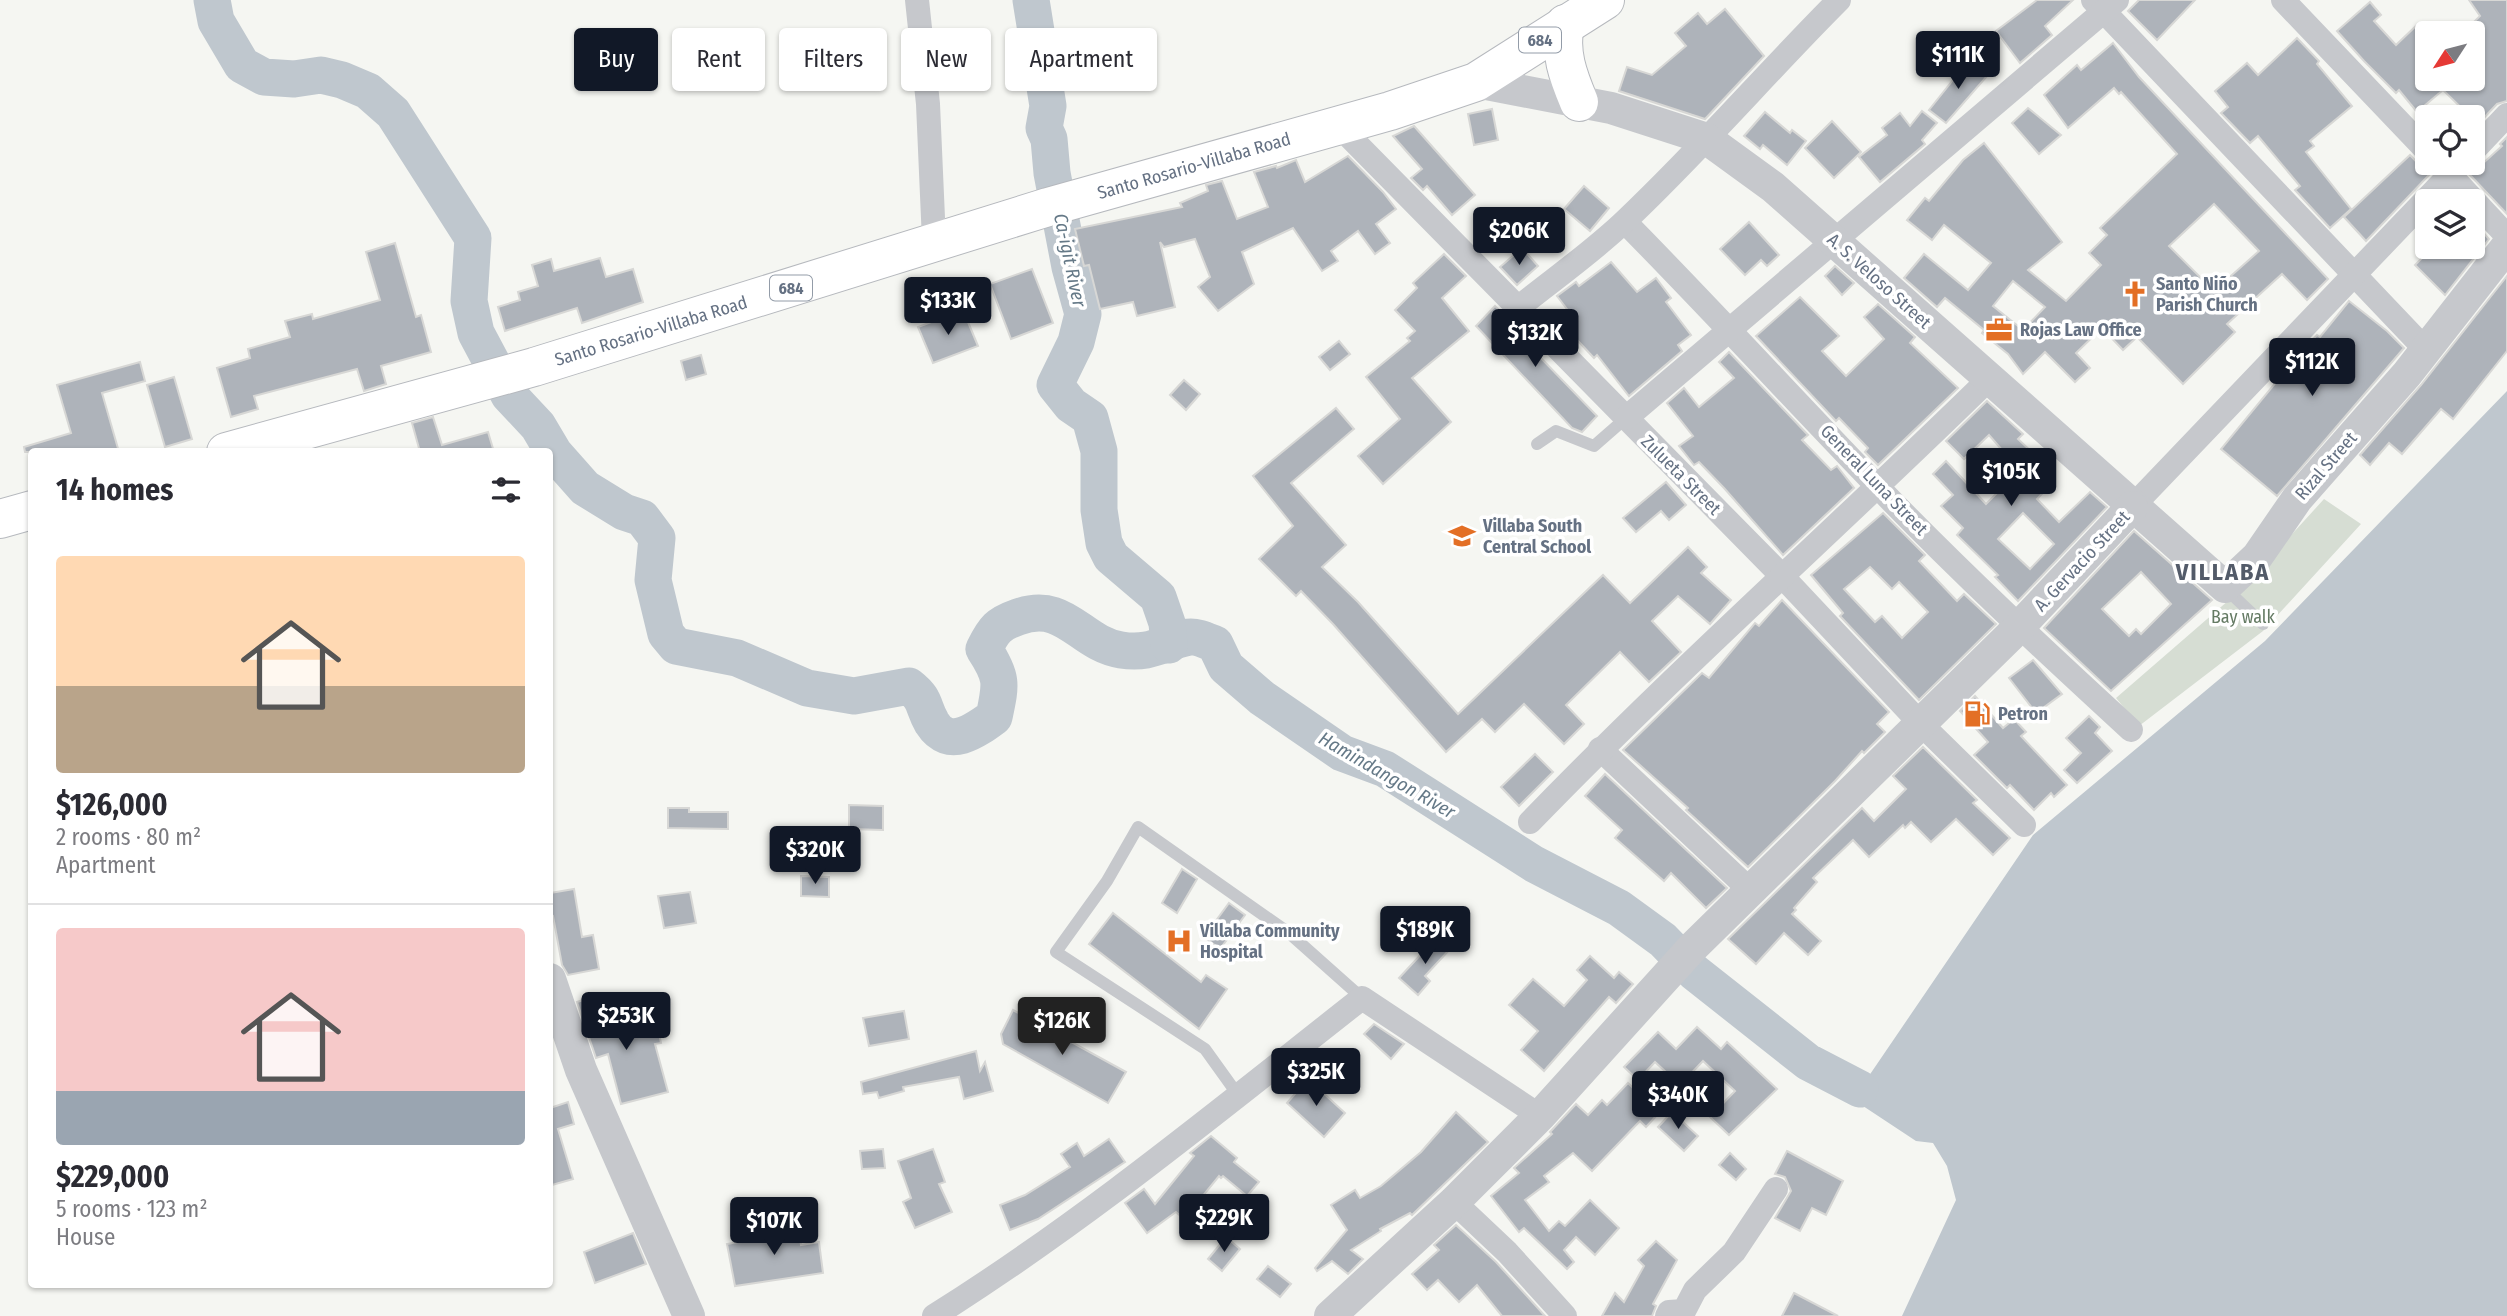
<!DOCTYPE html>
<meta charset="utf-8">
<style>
body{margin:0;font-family:"Fira Sans Condensed",sans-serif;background:#f7f7f7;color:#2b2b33;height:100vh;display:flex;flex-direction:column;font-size:26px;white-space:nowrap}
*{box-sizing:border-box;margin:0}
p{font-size:23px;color:#7c7c81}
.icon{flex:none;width:38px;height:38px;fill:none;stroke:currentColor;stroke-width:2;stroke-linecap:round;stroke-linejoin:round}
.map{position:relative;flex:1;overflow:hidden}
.drawer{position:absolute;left:28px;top:448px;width:525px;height:840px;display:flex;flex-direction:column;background:#fff;border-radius:7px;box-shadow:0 2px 5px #0004}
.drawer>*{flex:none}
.banner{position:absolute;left:574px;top:28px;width:665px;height:63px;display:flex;gap:14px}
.needle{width:46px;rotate:234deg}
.tools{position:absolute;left:2415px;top:21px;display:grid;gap:14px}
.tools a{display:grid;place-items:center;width:70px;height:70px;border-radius:7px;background:#fff;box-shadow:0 2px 5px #0004;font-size:35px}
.price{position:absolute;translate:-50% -60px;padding:0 16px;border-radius:7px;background:#111827;color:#fff;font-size:23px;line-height:46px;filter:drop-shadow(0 2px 4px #0008)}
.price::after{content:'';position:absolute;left:50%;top:42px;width:21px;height:16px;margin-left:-10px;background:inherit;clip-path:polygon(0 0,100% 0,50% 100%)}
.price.current{background:#222;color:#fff}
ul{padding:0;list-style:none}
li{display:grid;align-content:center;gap:14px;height:371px;padding:0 28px}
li+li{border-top:2px solid #e1e1e2}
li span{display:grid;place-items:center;height:217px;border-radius:7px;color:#555}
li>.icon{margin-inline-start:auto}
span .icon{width:126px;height:126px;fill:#fffc;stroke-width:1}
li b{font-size:30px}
h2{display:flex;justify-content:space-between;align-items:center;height:84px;padding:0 28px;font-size:30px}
.tag{padding:0 24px;border-radius:7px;background:#fff;box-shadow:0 2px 5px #0004;font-size:24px;line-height:63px}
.tag.current{background:#111827;color:#fff}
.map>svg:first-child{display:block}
.green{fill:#d6ddd3}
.water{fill:#bfc7ce}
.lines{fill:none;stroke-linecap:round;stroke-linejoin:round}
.river{stroke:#bfc7ce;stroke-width:37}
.building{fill:#aeb3ba;stroke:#d7d7d5;stroke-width:2;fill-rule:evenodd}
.primary-casing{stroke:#b6b9be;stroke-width:40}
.service{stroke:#c6c8cc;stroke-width:12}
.minor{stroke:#c6c8cc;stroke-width:24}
.tertiary{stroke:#c6c8cc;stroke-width:32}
.primary{stroke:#fff;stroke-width:38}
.labels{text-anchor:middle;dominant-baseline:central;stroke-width:7;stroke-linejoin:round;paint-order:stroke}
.shield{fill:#fff;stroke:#939ca8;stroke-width:2}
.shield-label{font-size:16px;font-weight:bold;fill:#657183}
.street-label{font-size:18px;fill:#657183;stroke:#fff}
.poi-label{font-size:18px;font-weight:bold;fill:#657183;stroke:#fff;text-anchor:start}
.park-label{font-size:18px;fill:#657b64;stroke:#fff}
.water-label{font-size:19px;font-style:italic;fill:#657987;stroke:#fff}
.district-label{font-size:24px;font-weight:bold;letter-spacing:2px;fill:#535b69;stroke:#fff}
</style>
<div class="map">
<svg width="2507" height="1316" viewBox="0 0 2507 1316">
<rect width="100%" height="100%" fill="#f5f6f2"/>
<polygon class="green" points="2324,499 2361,524 2263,631 2139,726 2116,698 2244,587"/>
<polygon class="water" points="2507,391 2507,1316 1902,1316 1956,1200 1947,1166 1933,1143 1916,1141 1860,1104 1860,1089 2033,835 2265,641"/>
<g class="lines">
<g class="river">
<path d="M212,0L216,21L242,65L264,77L294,79L321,75L342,80L368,91L393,113L473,238L469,301L476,333L509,395L538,426L554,453L585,488L624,512L642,518L657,538L653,580L666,634L676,646L737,658L807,688L854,696L909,686C927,700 922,706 932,723C949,750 975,731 994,717C1001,684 1003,678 984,649C994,629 998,624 1018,617C1066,600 1079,643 1121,650C1152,655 1163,642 1189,637C1196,636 1207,641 1215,644L1226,667L1262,698L1342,753L1385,769L1534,864L1619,908L1663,940L1694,972L1808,1062L1860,1089"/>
<polyline points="1031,0 1048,106 1044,128 1049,139 1052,173 1070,267 1083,314 1076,342 1055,385 1071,405 1090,418 1099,451 1099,510 1104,543 1111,557 1158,597 1167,623 1169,645"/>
</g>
</g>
<g class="building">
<polygon points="2037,0 2073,0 2045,26 2052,35 2020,63 1996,31"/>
<polygon points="2139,0 2195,0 2157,40 2128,11"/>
<polygon points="2469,0 2507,0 2507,101 2497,104 2478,124 2443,90 2417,112 2399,90 2396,93 2364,61 2337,31 2370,2 2381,15 2374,21 2396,45 2418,24 2427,33 2427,79 2473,79 2473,23 2480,16"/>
<polygon points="1725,9 1764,56 1705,119 1619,91 1627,67 1652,75 1686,46 1675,33 1698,13 1707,24"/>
<polygon points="2297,38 2319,61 2317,64 2352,106 2310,141 2314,146 2306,152 2351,209 2330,228 2295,190 2300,186 2258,136 2250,143 2221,113 2228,107 2215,91 2247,63 2258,75"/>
<path d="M2113,43L2139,77L2328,279L2307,300L2282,274L2227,324L2235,332L2183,384L2137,337L2123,350L2102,328L2076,353L2090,368L2075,382L2045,352L2023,374L2008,354L1982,333L1984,330L1945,298L1937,307L1904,278L1924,254L1968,290L1991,263L1944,225L1932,240L1907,220L1925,198L1929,201L1963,160L1984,143L2062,242L2028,270L2066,301L2101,265L2089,253L2107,235L2100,228L2177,154L2121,92L2119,94L2114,88L2068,128L2044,95L2077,65L2081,70ZM2214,204L2259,251L2214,291L2169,246ZM2013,281L2045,307L2023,330L1993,306Z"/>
<polygon points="1969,60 1988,75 1946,123 1929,110"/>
<polygon points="2028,108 2061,135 2039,154 2012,123"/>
<polygon points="1492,109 1498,140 1474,145 1468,114"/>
<polygon points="1922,111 1937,123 1922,140 1925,144 1880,182 1859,157 1887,135 1882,128 1900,113 1910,126"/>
<polygon points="1765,112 1790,133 1792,130 1806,141 1787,165 1763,145 1760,149 1744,136"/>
<polygon points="1832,121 1861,152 1834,178 1805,148"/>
<polygon points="1414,126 1475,195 1452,215 1427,186 1423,190 1411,178 1422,169 1393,136"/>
<polygon points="2507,137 2507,214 2470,175 2502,146 2500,144"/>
<polygon points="2410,155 2429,175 2366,241 2344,217"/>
<polygon points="1348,156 1383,192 1396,209 1376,224 1390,243 1375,254 1358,231 1331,251 1338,261 1322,271 1293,228 1242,252 1254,284 1218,311 1198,287 1210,277 1195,239 1164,247 1160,242 1175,307 1137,316 1133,302 1100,309 1089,265 1084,266 1075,229 1182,207 1180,203 1208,191 1206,185 1222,181 1237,219 1268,207 1254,172 1276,166 1277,168 1296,160 1305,182"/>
<polygon points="1584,186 1609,208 1590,231 1564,209"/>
<polygon points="2473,221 2489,239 2445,295 2415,265 2433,247 2473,247"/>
<polygon points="1749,222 1779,255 1767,266 1761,260 1745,275 1720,249"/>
<polygon points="395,243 416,317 421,315 431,352 381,366 386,384 364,391 357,369 254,396 258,409 231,417 217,368 250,358 248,349 290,337 285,321 312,314 313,319 380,300 366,252"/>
<polygon points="1522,248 1538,266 1517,285 1500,267"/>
<polygon points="1444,254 1466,276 1442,298 1469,331 1412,378 1451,422 1383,484 1358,456 1400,419 1366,377 1410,341 1407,338 1415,331 1395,310 1417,288 1413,283"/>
<polygon points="600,258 606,277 633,269 643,302 582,323 577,308 505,331 498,307 520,300 518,292 538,286 532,265 551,259 554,271"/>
<polygon points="1611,262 1637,292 1656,278 1671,298 1666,302 1691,335 1678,345 1682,351 1629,396 1597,355 1594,358 1563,325 1573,317 1557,296 1576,282 1579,286"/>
<polygon points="1835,266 1854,283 1842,295 1825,276"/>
<polygon points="1032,269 1053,323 1011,339 990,284"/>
<polygon points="2507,276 2507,351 2453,419 2441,409 2402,454 2389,443 2370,465 2360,455 2421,385"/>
<polygon points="1800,297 1839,336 1822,351 1846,376 1884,339 1864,317 1878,304 1915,337 1910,343 1958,388 1878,465 1865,452 1868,448 1839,418 1836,421 1756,336"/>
<polygon points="2349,301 2387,331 2404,348 2277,496 2221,449 2300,353 2317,335 2320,337"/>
<polygon points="1495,306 1540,351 1537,354 1597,416 1582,432 1572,428 1476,326"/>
<polygon points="963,310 978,346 933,363 918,327"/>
<polygon points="1339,341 1350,354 1330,370 1319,357"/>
<polygon points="1729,352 1808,435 1802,440 1831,470 1837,466 1854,488 1783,555 1724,488 1699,462 1694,465 1679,446 1693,436 1667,403 1684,388 1699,407 1734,378 1719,362"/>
<polygon points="701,355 706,374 686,380 681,361"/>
<polygon points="140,362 145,381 102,393 119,452 25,452 24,447 71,433 57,385"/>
<polygon points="174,377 192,439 165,447 147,385"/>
<polygon points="1184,380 1200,394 1186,410 1170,395"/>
<path d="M1987,401L2023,434L2018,439L2036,456L2032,460L2054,481L2037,499L2059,522L2090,492L2107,507L2018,601L1995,577L1998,575L1957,535L1963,528L1941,506L1953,495L1933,474L1946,461L1986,504L2009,481L1999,471L2010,459L1989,435L1964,459L1946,441ZM2023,513L2054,544L2030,569L1998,539Z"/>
<polygon points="1336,408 1354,429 1291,483 1346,545 1322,567 1358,602 1458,714 1603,575 1630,603 1688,547 1707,567 1701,573 1731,600 1710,624 1678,596 1652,621 1681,652 1649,682 1620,652 1566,705 1584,724 1564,744 1524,704 1495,732 1482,719 1446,752 1333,624 1301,591 1296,596 1259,559 1293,526 1253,476"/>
<polygon points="433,417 442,445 488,432 494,452 420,452 412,423"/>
<polygon points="1666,482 1686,505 1669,520 1661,511 1636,532 1623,518"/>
<path d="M1883,513L1925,555L1919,561L1957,601L1964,594L1996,624L1919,700L1840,616L1843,613L1811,575ZM1870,567L1892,589L1899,582L1928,612L1902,638L1882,616L1875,622L1844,589Z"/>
<path d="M2134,531L2212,600L2111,691L2044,628ZM2141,572L2171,604L2141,634L2136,629L2129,636L2102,609Z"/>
<polygon points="1782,600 1889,712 1877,724 1885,732 1864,753 1862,751 1835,781 1748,867 1686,810 1688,808 1623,750 1702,673 1709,678 1755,623 1759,626"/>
<polygon points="2033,660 2062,694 2036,713 2009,678"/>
<polygon points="1975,696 2003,728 2014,719 2026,732 2021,736 2067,785 2054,797 2051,793 2034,810 2010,785 2007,788 1974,755 1988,742 1960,711"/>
<polygon points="2089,716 2100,727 2095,733 2112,751 2077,783 2064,770 2081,753 2066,738"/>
<polygon points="1923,747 1977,800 1973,803 2010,838 1993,855 1956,819 1931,842 1911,822 1905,828 1903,825 1869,857 1853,840 1813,878 1817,882 1794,908 1796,910 1792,914 1821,941 1808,955 1784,933 1756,964 1728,939 1862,808 1874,821 1906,789 1893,776"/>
<polygon points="1535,754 1553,772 1519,806 1501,787"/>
<polygon points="1605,774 1727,888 1706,908 1671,873 1664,881 1615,838 1622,830 1585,796"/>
<polygon points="849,805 883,806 883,830 849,829"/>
<polygon points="668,808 689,808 689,812 728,812 728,829 668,828"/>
<polygon points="1182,869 1197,879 1177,913 1162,903"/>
<polygon points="801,876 829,877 829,897 801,896"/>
<polygon points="574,889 582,937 593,935 599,969 568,975 562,965 553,916 550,917 550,893"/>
<polygon points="690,892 696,923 664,928 658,896"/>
<polygon points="1229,903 1245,915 1220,949 1204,937"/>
<polygon points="1113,913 1201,982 1206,975 1227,989 1199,1029 1089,944"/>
<polygon points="1438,936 1451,948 1425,976 1430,981 1418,995 1399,978"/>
<polygon points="1590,956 1614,978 1619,972 1633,984 1616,1003 1609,997 1544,1071 1521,1050 1538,1031 1509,1005 1533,979 1564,1006 1587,980 1577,970"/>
<polygon points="599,995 611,1027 656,1019 661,1043 655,1044 668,1092 621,1104 608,1054 596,1058 577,1002"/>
<polygon points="1013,1010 1126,1072 1108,1103 1003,1044 1001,1034"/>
<polygon points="904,1011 909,1039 869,1046 863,1018"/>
<polygon points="1374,1024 1404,1044 1391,1059 1364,1034"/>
<polygon points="1697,1027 1721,1049 1727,1042 1777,1089 1729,1135 1710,1117 1735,1091 1703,1061 1680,1085 1655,1062 1638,1080 1624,1067 1658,1032 1676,1049"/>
<polygon points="976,1051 980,1071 985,1062 993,1091 964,1099 959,1077 903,1087 904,1091 879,1098 877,1092 863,1094 861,1082"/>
<polygon points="1308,1079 1345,1113 1324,1137 1287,1103"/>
<polygon points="1628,1083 1659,1113 1646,1127 1640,1121 1592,1171 1573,1153 1544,1176 1549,1182 1525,1200 1549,1231 1559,1221 1565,1226 1590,1200 1619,1228 1595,1255 1576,1237 1564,1250 1574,1262 1567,1269 1524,1228 1519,1232 1491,1196 1519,1173 1514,1168 1552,1134 1550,1132 1576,1104 1588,1115 1602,1100 1607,1105"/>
<polygon points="568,1102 574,1124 558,1129 573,1179 552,1185 550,1176 550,1108"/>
<polygon points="1456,1112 1488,1142 1412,1215 1410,1213 1380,1229 1381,1231 1351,1250 1363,1259 1348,1274 1332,1261 1317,1271 1315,1268 1347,1230 1331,1205 1355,1190 1360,1198 1381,1186 1421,1152"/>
<polygon points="1672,1112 1698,1136 1684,1151 1658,1127"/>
<polygon points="1211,1136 1237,1158 1234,1162 1259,1182 1247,1196 1223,1176 1221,1178 1219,1176 1184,1219 1176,1212 1147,1233 1125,1203 1144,1189 1155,1204 1194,1156 1190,1153"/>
<polygon points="1109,1139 1125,1162 1038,1219 1010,1230 1000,1205 1025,1195 1070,1167 1061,1154 1077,1143 1084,1156"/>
<polygon points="883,1149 885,1168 862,1169 860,1151"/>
<polygon points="933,1149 945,1182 939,1184 952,1212 915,1228 903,1202 911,1198 898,1161"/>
<polygon points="1787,1151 1843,1181 1826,1215 1812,1208 1800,1231 1775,1218 1791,1191 1785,1177 1775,1174"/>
<polygon points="1730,1153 1746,1169 1736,1180 1719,1165"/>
<polygon points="798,1223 801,1245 819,1242 823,1273 735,1286 727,1244 777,1235 776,1225"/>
<polygon points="1456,1225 1496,1262 1545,1316 1502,1316 1477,1285 1459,1302 1438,1280 1427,1290 1412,1274 1439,1250 1434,1245"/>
<polygon points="633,1233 646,1264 595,1283 584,1252"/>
<polygon points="1226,1237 1240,1249 1222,1271 1208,1259"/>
<polygon points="1656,1241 1677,1260 1653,1304 1656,1306 1652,1316 1602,1316 1615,1293 1624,1302 1644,1266 1638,1260"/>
<polygon points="1268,1266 1291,1284 1280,1297 1257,1279"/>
<polygon points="1794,1293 1838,1316 1782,1316"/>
</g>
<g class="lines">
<g class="primary-casing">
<g id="primary">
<path d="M1565,24C1559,52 1568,76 1579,102"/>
<polyline points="226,452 534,367 1048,207 1390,111 1476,82 1605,0"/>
<polyline points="0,519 32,510"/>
</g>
</g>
<g class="service">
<polyline points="1537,444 1556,431 1594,446 1626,418"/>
<polyline points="2225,588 2263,624"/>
<polyline points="1238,1095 1205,1049 1056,952 1107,881 1138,827 1289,933 1362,998"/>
</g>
<g class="minor">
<polyline points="917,0 928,104 934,241"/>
<polyline points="2093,0 2425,349"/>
<polyline points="2283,0 2427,151"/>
<polyline points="1338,125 1782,576 1921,724 2024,825"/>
<polyline points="2473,151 2507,115"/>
<polyline points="2439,163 2507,236"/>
<path d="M1625,222C1711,309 1793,399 1878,487C1959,571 2045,651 2131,730"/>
<path d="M1519,307C1555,278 1594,251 1627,219C1701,149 1767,72 1839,0"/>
<polyline points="1626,418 2117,0"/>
<polyline points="2132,507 2461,163"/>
<polyline points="1600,749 1750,890"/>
<path d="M1530,822C1678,669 1837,528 1989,379"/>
<polyline points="1454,1202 1507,1252 1565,1316"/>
<path d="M934,1316C1084,1222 1223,1107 1362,998L1540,1116"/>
<polyline points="1667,1316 1669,1312 1684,1311 1695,1290 1734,1252 1776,1189"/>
</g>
<g class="tertiary">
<polyline points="1476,82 1611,108 1707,139 1773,187 2225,587 2257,557 2297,499 2407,374 2507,246"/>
<polyline points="550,979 581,1070 689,1316"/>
<polyline points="1330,1316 1454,1202 1540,1116 1692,948 2019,627 2132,507"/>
</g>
<use href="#primary" class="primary"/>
</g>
<defs>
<g id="church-bare" transform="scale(2.1)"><path d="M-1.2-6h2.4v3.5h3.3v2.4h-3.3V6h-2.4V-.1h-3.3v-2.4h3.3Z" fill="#e36f25" stroke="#fff" stroke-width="2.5" paint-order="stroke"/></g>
<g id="office-bare" transform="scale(2.1)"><path d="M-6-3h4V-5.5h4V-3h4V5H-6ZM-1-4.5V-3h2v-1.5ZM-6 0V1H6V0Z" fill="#e36f25" stroke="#fff" stroke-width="2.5" paint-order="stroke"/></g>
<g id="school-bare" transform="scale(2.1)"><path d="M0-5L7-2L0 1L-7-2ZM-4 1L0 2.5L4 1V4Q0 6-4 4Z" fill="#e36f25" stroke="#fff" stroke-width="2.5" paint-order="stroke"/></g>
<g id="fuel-bare" transform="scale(2.1)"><path d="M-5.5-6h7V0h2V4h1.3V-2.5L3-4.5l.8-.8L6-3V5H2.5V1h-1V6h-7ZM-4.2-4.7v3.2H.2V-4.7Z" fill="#e36f25" stroke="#fff" stroke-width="2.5" paint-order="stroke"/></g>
<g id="hospital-bare" transform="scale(2.1)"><path d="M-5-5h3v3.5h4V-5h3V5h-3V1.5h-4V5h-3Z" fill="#e36f25" stroke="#fff" stroke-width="2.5" paint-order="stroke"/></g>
</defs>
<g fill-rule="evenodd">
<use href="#church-bare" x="2135" y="294"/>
<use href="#office-bare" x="1999" y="330"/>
<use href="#school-bare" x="1462" y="536"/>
<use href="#fuel-bare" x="1977" y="714"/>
<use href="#hospital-bare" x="1179" y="941"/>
</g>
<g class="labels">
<g class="shield">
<rect x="1519" y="27.5" width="42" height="25" rx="5"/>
<rect x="770" y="275.5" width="42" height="25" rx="5"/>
</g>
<g class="shield-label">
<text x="1540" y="40">684</text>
<text x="791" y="288">684</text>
</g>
<g class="street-label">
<text transform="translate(1194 166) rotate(-16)">Santo Rosario-Villaba Road</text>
<text transform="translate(1879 281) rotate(42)">A. S. Veloso Street</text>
<text transform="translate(651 331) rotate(-17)">Santo Rosario-Villaba Road</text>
<text transform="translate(2326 466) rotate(-49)">Rizal Street</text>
<text transform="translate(1681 475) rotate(45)">Zulueta Street</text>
<text transform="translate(1874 480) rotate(46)">General Luna Street</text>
<text transform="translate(2082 561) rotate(-47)">A. Gervacio Street</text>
</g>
<g class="poi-label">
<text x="2156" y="284">Santo Niño<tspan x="2156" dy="21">Parish Church</tspan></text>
<text x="2020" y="330">Rojas Law Office</text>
<text x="1483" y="526">Villaba South<tspan x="1483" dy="21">Central School</tspan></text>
<text x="1998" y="714">Petron</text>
<text x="1200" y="931">Villaba Community<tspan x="1200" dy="21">Hospital</tspan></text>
</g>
<g class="park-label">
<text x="2243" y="617">Bay walk</text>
</g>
<g class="water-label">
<text transform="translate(1070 260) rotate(78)">Ca-igit River</text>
<text transform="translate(1387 775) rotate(30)">Hamindangon River</text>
</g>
<g class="district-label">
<text x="2223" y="572">VILLABA</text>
</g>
</g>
</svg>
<div class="tools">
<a><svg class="needle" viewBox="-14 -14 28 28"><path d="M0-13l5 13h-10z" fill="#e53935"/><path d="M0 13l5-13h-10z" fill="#7c7c81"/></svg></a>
<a><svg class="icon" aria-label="locate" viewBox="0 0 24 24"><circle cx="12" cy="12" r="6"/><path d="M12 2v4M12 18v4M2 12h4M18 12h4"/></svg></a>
<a><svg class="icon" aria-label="layers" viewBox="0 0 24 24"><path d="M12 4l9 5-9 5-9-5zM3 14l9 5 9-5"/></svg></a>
</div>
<b class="price" style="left:1958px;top:91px">$111K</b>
<b class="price" style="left:1519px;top:267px">$206K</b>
<b class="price" style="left:948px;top:337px">$133K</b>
<b class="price" style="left:1535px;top:369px">$132K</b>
<b class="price" style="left:2312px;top:398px">$112K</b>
<b class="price" style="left:2011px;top:508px">$105K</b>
<b class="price" style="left:815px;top:886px">$320K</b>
<b class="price" style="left:1425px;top:966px">$189K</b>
<b class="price" style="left:626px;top:1052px">$253K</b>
<b class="price current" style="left:1062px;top:1057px">$126K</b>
<b class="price" style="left:1316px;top:1108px">$325K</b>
<b class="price" style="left:1678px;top:1131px">$340K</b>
<b class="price" style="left:1224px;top:1254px">$229K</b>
<b class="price" style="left:774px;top:1257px">$107K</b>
<div class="banner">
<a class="tag current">Buy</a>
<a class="tag">Rent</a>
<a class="tag">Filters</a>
<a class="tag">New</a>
<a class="tag">Apartment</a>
</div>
<section class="drawer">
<h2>14 homes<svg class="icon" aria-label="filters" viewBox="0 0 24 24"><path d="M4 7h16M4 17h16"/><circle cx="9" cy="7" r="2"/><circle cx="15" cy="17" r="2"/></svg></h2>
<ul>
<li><span style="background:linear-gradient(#ffd9b3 60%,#b9a48a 0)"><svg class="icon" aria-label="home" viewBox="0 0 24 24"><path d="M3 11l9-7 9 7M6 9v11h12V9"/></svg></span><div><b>$126,000</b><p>2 rooms · 80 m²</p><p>Apartment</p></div></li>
<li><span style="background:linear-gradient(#f6c9c9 75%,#9aa5b1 0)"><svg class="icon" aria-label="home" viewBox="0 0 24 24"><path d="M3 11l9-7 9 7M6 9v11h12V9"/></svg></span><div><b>$229,000</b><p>5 rooms · 123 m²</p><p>House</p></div></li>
</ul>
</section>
</div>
